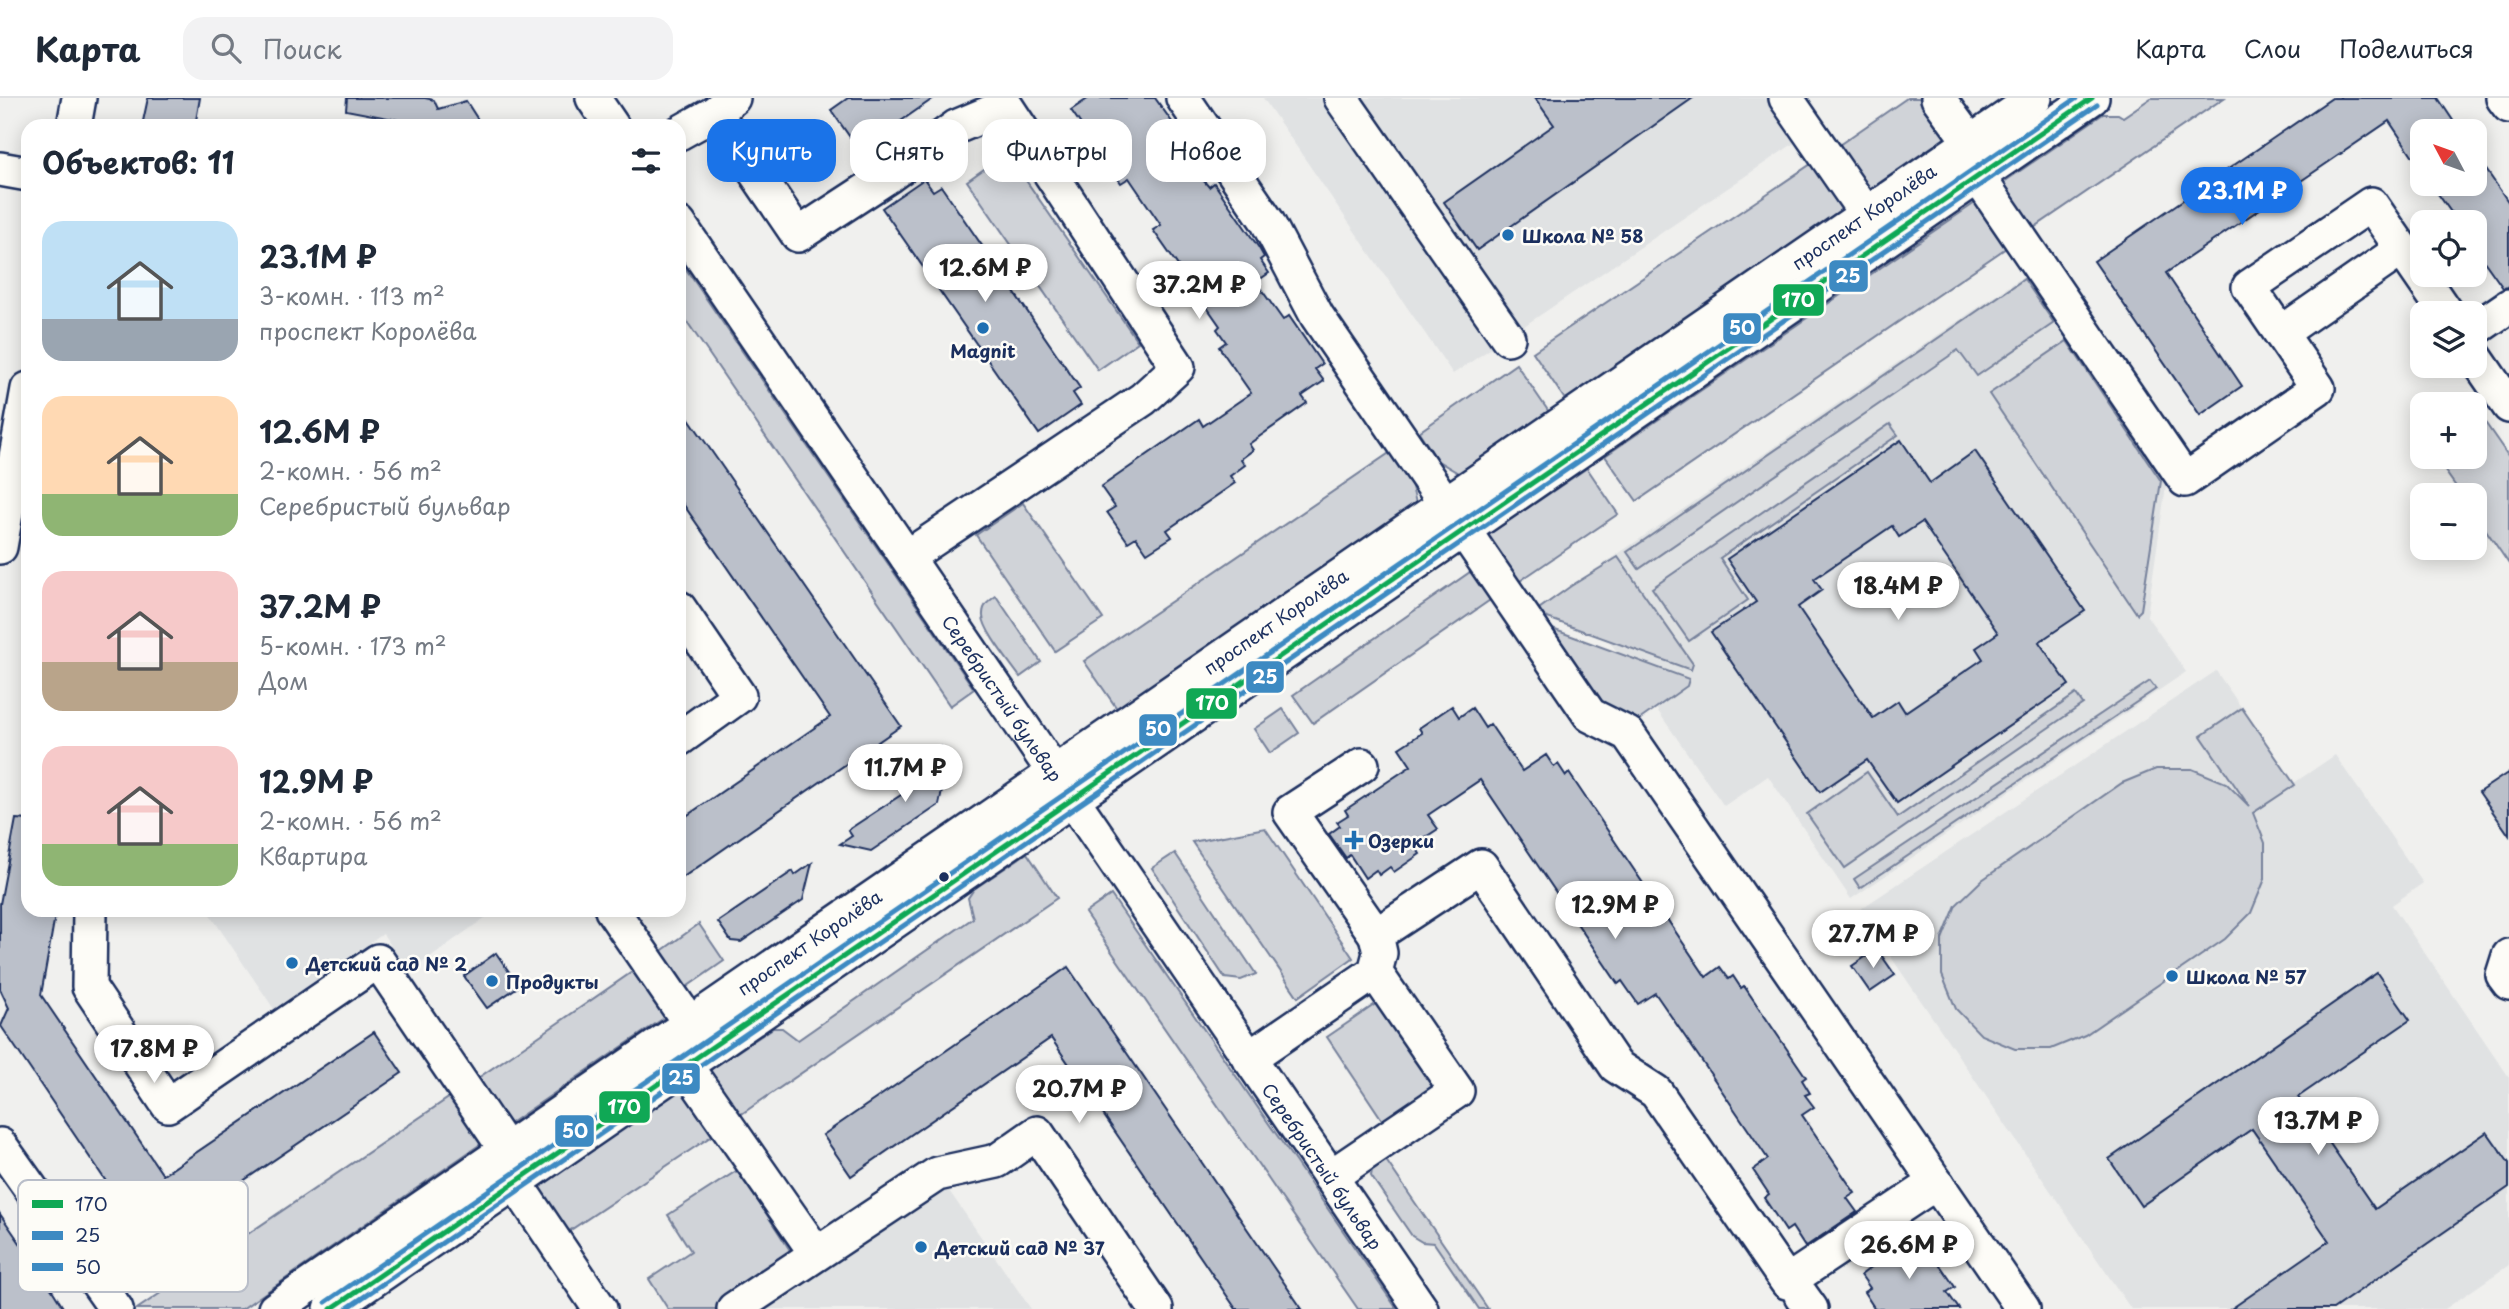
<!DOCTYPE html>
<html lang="ru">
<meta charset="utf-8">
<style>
body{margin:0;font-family:"Playpen Sans",sans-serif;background:#f2f2f3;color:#1f2937;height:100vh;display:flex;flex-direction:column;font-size:26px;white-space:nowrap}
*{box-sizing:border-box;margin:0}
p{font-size:23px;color:#747a83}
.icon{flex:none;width:38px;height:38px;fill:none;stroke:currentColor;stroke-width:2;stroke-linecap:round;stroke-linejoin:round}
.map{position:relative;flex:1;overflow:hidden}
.details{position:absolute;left:21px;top:21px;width:665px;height:798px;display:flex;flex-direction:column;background:#fff;border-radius:21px;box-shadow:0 4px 18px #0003}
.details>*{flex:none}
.banner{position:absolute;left:707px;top:21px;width:665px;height:63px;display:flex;gap:14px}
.needle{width:46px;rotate:311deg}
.controls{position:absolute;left:2410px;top:21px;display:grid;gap:14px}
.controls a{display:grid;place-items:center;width:77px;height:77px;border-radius:14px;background:#fff;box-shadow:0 4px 18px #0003;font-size:35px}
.price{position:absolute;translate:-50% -60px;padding:0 16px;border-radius:24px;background:#fff;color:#222;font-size:23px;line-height:46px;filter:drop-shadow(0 2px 4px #0008)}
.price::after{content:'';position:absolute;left:50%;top:42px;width:21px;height:16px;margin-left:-10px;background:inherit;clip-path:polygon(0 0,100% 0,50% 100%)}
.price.selected{background:#1a73e8;color:#fff}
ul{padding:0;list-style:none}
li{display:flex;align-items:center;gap:21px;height:175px;padding:0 21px}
li span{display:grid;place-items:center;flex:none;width:196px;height:140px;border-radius:21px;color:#555}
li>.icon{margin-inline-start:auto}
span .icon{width:84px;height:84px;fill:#fffc;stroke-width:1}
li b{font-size:30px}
h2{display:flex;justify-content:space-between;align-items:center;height:84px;padding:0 21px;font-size:30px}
.tag{padding:0 24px;border-radius:21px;background:#fff;box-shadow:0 4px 18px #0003;font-size:24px;line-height:63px}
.tag.selected{background:#1a73e8;color:#fff}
header{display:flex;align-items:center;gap:42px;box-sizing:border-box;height:98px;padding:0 35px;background:#fff;border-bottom:2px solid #e0e1e3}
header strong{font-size:33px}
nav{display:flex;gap:38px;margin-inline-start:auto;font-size:24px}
.search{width:490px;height:63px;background:#f2f2f3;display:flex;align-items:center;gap:18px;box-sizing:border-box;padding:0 24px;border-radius:21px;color:#747a83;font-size:26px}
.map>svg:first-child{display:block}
.built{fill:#e0e2e3}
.green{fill:#d0d3d8;stroke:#76819b;stroke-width:2}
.building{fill:#bbc0ca;stroke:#1b2f5e;stroke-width:2;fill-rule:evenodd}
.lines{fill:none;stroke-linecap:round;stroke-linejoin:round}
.minor-casing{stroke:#1b2f5e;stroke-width:38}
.minor{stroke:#fdfcf7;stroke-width:33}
.bus-1-casing{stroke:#fdfcf7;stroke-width:10}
.bus-2-casing{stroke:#fdfcf7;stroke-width:10}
.bus-3-casing{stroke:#fdfcf7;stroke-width:10}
.bus-1{stroke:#10a855;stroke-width:5}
.bus-2{stroke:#3d8ac2;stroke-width:5}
.bus-3{stroke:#3d8ac2;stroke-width:5}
.poi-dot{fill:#1f6fb2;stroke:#fdfcf7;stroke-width:2.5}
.bus-dot{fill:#1b2f5e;stroke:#fdfcf7;stroke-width:2.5}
.labels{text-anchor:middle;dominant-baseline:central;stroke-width:5;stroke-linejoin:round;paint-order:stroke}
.street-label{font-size:18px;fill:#1b2f5e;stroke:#fdfcf7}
.poi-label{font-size:18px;font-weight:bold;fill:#1b2f5e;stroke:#fdfcf7;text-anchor:start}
.key{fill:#fdfcf7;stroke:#b9bec9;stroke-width:2}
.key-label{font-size:19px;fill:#1b2f5e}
.line-badge{stroke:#fdfcf7;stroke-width:2.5}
.badge-label{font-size:19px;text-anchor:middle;font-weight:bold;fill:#fff}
</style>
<header>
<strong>Карта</strong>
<div class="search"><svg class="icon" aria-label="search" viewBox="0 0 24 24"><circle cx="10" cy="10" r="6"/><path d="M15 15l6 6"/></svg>Поиск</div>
<nav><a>Карта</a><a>Слои</a><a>Поделиться</a></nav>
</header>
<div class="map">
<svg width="2509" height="1211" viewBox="0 0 2509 1211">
<rect width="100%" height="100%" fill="#f0f0ee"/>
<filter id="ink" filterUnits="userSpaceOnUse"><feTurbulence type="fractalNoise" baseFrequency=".0143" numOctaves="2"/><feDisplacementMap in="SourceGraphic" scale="14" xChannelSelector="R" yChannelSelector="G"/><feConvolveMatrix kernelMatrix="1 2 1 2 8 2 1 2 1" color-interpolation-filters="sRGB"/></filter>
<g filter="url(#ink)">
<g class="built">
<polygon points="1263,0 1806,0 1824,25 1453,276"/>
<polygon points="2027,176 2167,381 2147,518 2186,574 1851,801 1768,678 1724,708 1571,488"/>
<polygon points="2216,573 2294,685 2335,657 2423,785 2392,807 2509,979 2509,1167 2445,1211 2131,1211 1859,812"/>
<polygon points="207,812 496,812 409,874 383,836 274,911"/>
<polygon points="945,1087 1031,1211 762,1211"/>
</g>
<g class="green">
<polygon points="1907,0 1919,0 1946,39 1869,92 1839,47"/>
<polygon points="2151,0 2224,0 2032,131 2001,86 2103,16 2118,16 2123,19"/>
<polygon points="1007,55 1138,244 1098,272 967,83"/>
<polygon points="1817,62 1848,107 1566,303 1533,254"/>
<polygon points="1975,105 2006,150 1637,403 1605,358"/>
<polygon points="679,161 974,591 950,608 679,212"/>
<polygon points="2024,181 2054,225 1977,278 1958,252 1639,471 1627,454"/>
<polygon points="2067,243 2161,383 2141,512 2137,516 1989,296"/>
<polygon points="1516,266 1549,314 1460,376 1438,363 1419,334"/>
<polygon points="2482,320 2509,359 2509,466 2475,416 2474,397 2462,397 2435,359 2474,359 2475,325"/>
<polygon points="1890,326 1898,337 1720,460 1748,502 1689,543 1652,490"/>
<polygon points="1391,354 1410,381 1416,405 1118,612 1084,563"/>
<polygon points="1587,370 1618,416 1514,487 1482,441"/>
<polygon points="1023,405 1103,521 1055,553 976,437"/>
<polygon points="1618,459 1693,566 1691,572 1539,517 1536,513 1571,488"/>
<polygon points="1473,472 1493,500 1313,625 1293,597"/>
<path d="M996,498L1041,564L1020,579C1011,566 981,530 983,516C983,507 989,503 996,498Z"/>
<polygon points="1547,529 1689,581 1687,588 1639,622 1603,609"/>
<polygon points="2150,583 2156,591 1860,790 1854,781"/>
<polygon points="2076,596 2083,606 1845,770 1807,716 1867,674 1898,719"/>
<polygon points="2242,610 2295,687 2253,715 2265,745 2265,781 2251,815 2225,841 2085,937 2051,951 2015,951 1981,937 1956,911 1942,877 1942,841 1956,807 1982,782 2122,685 2156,671 2192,671 2226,685 2249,708 2201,638"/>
<polygon points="1283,611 1299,635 1270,655 1254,631"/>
<polygon points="1265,730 1353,860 1298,899 1192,744"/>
<polygon points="1027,755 1057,800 740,1017 710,972 773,930 782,930 798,942 973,820 968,800 974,791"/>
<polygon points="1175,755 1256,876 1241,882 1225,880 1152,770"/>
<polygon points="1111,797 1397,1211 1358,1211 1085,815"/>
<polygon points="699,826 724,863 685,890 660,854"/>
<polygon points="635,872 667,918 509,1026 478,980"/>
<polygon points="1380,903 1437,986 1383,1023 1327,939"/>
<polygon points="685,989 716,1035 566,1135 535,1090"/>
<polygon points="453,997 485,1043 242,1211 137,1211"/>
<polygon points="1381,1055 1488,1211 1479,1211 1434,1145 1422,1144 1412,1138 1371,1078 1373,1065"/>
<polygon points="738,1072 795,1160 716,1211 668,1211 649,1181 691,1153 668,1117"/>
</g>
<g class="building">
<polygon points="148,0 200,0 195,28 142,28"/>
<polygon points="347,0 425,0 434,2 438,11 466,3 482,28 405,28 404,23 346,12"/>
<polygon points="848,0 934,0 891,30 895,36 871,53 860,36 852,42 831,12"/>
<polygon points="1089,0 1155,0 1182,38 1176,42 1203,82 1209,89 1214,85 1259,150 1264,159 1260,162 1269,175 1256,184 1283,222 1289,218 1322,266 1315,271 1324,283 1302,298 1307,305 1249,346 1253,352 1241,361 1245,367 1230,378 1235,385 1167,432 1172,439 1147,455 1136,439 1128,444 1107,414 1115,409 1101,389 1199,321 1203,328 1251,295 1219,249 1226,244 1217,231 1220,228 1153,132 1161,127 1129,80 1121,85 1071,12"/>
<polygon points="1535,0 1693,0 1477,152 1444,104 1554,27"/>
<polygon points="2332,0 2438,0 2460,33 2422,33 2422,72 2389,23 2166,175 2242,288 2200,317 2094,163"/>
<polygon points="2474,54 2509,105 2509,189 2503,190 2474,149 2474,124 2458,124 2431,86 2474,86"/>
<polygon points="924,81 933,93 941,88 1080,290 1073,295 1081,307 1039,336 882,110"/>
<polygon points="679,306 901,628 679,782 679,723 830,619 679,400"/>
<path d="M1901,342L1930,385L1975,353L2085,513L2039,544L2069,587L1897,705L1867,662L1820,694L1711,534L1756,504L1727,461ZM1922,424L1998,535L1976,550L1983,561L1905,614L1898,603L1873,620L1798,509L1822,492L1814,481L1892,428L1899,439Z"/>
<polygon points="1452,608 1459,619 1472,610 1485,630 1490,626 1522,673 1546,657 1554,669 1558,666 1566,678 1569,675 1706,879 1720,869 1729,881 1733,878 1741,890 1744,888 1806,979 1802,982 1810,995 1805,997 1814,1009 1802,1017 1855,1095 1847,1100 1857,1114 1805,1149 1792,1129 1786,1133 1764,1100 1769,1096 1753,1072 1768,1061 1699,959 1655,895 1638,906 1622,883 1618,886 1480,682 1428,717 1438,731 1426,739 1428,744 1417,751 1420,756 1394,774 1390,769 1379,777 1376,772 1365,780 1350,757 1346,760 1329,736 1340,728 1337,724 1348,717 1345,712 1411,668 1399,650 1422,635 1419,630"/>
<polygon points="941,649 958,674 944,684 939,707 871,753 840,746 852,738 848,732 922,683 912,669"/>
<polygon points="2509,674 2509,737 2479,694"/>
<polygon points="16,721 28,722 28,812 56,812 41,897 163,1077 374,934 402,975 149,1147 1,928 9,910 0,891 0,806"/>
<polygon points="812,765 803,802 741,844 731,843 718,824 793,773 795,777"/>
<polygon points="1877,851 1895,877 1870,894 1852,868"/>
<polygon points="496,855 519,888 487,910 464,878"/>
<polygon points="1068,869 1302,1211 1236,1211 1051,940 851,1078 823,1037"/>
<polygon points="2377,875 2410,922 2298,999 2375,1111 2487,1034 2509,1065 2509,1089 2333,1211 2231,1211 2329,1143 2252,1031 2141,1108 2109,1061"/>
<polygon points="0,1116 49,1187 64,1211 0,1211"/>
<polygon points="1911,1139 1915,1146 1919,1143 1928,1157 1931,1154 1955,1189 1947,1194 1959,1211 1875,1211 1864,1194 1870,1190 1861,1177"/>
</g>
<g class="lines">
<g class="minor-casing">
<g id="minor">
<polyline points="593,0 612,28"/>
<polyline points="1183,0 1267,123 1317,218 1590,617 1628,636 2023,1211"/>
<polyline points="1341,0 1508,240"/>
<polyline points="1786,0 1878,133"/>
<polyline points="1938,0 1984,63"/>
<polyline points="2503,0 2509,8"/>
<polyline points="715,15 798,137 890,77 956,29 1006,8 1178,269 1143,301 907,459"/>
<polyline points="74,28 79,0"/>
<polyline points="679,35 715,15 733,0"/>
<polyline points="1966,61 2185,382 2318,290 2249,189 2371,106 2446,215"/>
<polyline points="0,71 28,76"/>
<path id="s1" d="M679,126L1421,1211"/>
<polyline points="2474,232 2509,208"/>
<polyline points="2281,235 2402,151"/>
<polyline points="2474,257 2509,308"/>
<polyline points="0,449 28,291"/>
<polyline points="679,510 739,598 679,641"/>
<polyline points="1362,667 1290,714 1376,837"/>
<polyline points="90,812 89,889 168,1007 378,863 519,1071"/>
<polyline points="612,812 702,943"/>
<polyline points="2509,858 2503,877 2509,885"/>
<polyline points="673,950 816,1155"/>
<polyline points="1249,960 1375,874 1380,855 1376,837 1481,768 1616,968 1656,994 1787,1184 1922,1094 1938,1087"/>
<polyline points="0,1047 116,1211"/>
<polyline points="502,1065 600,1211"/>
<polyline points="1330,1079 1457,993 1375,874"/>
<polyline points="1801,1197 1811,1211"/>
<path id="s2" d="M275,1211L2035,0"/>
<polyline points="331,1211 2092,0"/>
<polyline points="734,1211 937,1076 997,1063 1037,1035 1156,1211"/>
</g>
</g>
<use href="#minor" class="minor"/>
<g class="bus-1-casing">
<polyline id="bus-1" points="331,1211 2092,0"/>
</g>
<g class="bus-2-casing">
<polyline id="bus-2" points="346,1211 2097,7"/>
</g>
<g class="bus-3-casing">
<polyline id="bus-3" points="326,1204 2077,0"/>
</g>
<use href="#bus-1" class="bus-1"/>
<use href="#bus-2" class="bus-2"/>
<use href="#bus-3" class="bus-3"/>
</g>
</g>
<g class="poi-dot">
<circle cx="1508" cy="137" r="7"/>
<circle cx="983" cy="230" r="7"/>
<path d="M1350.5 731.5h7v7h7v7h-7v7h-7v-7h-7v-7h7z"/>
<circle cx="292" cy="865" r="7"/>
<circle cx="2172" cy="878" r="7"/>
<circle cx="492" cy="883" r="7"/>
<circle cx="921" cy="1149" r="7"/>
</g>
<circle class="bus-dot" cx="944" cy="779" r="6"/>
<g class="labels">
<g class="street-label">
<text stroke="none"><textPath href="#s2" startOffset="1928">проспект Королёва</textPath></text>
<text stroke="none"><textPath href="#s2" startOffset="1214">проспект Королёва</textPath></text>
<text stroke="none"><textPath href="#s1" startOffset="574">Серебристый бульвар</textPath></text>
<text stroke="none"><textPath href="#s2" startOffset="648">проспект Королёва</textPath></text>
<text stroke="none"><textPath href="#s1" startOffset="1141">Серебристый бульвар</textPath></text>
</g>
<g class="poi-label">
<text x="1522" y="137">Школа № 58</text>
<text x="983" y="252" text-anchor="middle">Magnit</text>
<text x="1368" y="742">Озерки</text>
<text x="306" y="865">Детский сад № 2</text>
<text x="2186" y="878">Школа № 57</text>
<text x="506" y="883">Продукты</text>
<text x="935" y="1149">Детский сад № 37</text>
</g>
</g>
<rect x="18" y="1082" width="230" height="112" rx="10" class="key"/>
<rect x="32" y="1102" width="31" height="8" fill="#10a855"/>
<rect x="32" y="1133" width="31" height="9" fill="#3d8ac2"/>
<rect x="32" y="1165" width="31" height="8" fill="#3d8ac2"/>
<g class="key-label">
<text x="75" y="1113">170</text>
<text x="75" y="1144">25</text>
<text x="75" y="1176">50</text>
</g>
<g class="line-badge">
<rect x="1828" y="161" width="41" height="34" rx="7" fill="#3d8ac2"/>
<rect x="1772" y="185" width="53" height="34" rx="7" fill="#10a855"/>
<rect x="1722" y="214" width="40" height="33" rx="7" fill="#3d8ac2"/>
<rect x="1245" y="562" width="40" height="34" rx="7" fill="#3d8ac2"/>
<rect x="1185" y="589" width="53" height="33" rx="7" fill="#10a855"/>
<rect x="1138" y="615" width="40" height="34" rx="7" fill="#3d8ac2"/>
<rect x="661" y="964" width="40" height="33" rx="7" fill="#3d8ac2"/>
<rect x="598" y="992" width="53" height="34" rx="7" fill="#10a855"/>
<rect x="554" y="1016" width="41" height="34" rx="7" fill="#3d8ac2"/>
</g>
<g class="badge-label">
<text x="1848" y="185">25</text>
<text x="1798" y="209">170</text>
<text x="1742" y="237">50</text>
<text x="1265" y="586">25</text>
<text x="1212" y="612">170</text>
<text x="1158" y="638">50</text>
<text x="681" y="987">25</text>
<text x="624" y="1016">170</text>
<text x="575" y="1040">50</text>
</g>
</svg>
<div class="controls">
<a><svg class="needle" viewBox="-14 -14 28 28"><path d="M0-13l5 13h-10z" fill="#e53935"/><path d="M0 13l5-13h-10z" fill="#747a83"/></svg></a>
<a><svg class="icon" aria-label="locate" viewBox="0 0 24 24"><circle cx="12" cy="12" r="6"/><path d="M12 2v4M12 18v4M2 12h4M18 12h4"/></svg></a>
<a><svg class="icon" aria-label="layers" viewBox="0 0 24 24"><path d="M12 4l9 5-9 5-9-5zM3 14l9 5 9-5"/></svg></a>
<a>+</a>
<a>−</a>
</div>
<b class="price selected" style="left:2242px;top:129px">23.1M ₽</b>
<b class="price" style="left:985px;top:206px">12.6M ₽</b>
<b class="price" style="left:1199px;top:223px">37.2M ₽</b>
<b class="price" style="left:1898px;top:524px">18.4M ₽</b>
<b class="price" style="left:905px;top:706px">11.7M ₽</b>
<b class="price" style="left:1615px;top:843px">12.9M ₽</b>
<b class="price" style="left:1873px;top:872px">27.7M ₽</b>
<b class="price" style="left:154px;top:987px">17.8M ₽</b>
<b class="price" style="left:1079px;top:1027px">20.7M ₽</b>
<b class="price" style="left:2318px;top:1059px">13.7M ₽</b>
<b class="price" style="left:1909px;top:1183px">26.6M ₽</b>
<div class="banner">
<a class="tag selected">Купить</a>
<a class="tag">Снять</a>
<a class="tag">Фильтры</a>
<a class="tag">Новое</a>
</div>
<section class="details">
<h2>Объектов: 11<svg class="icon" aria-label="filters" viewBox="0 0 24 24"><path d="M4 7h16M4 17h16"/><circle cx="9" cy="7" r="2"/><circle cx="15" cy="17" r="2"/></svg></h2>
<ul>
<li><span style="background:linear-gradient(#bfe0f5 70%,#9aa5b1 0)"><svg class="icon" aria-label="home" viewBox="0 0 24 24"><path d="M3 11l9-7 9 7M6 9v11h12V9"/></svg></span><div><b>23.1M ₽</b><p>3-комн. · 113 m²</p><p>проспект Королёва</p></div></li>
<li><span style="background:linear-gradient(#ffd9b3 70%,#8fb573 0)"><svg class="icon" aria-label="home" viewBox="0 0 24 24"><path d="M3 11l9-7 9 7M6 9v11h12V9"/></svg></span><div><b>12.6M ₽</b><p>2-комн. · 56 m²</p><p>Серебристый бульвар</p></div></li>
<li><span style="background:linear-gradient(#f6c9c9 65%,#b9a48a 0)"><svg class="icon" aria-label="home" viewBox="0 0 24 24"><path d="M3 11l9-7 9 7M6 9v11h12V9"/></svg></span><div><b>37.2M ₽</b><p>5-комн. · 173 m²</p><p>Дом</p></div></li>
<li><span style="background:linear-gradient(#f6c9c9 70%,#8fb573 0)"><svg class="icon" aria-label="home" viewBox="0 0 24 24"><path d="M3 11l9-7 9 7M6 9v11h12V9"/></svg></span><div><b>12.9M ₽</b><p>2-комн. · 56 m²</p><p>Квартира</p></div></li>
</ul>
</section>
</div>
